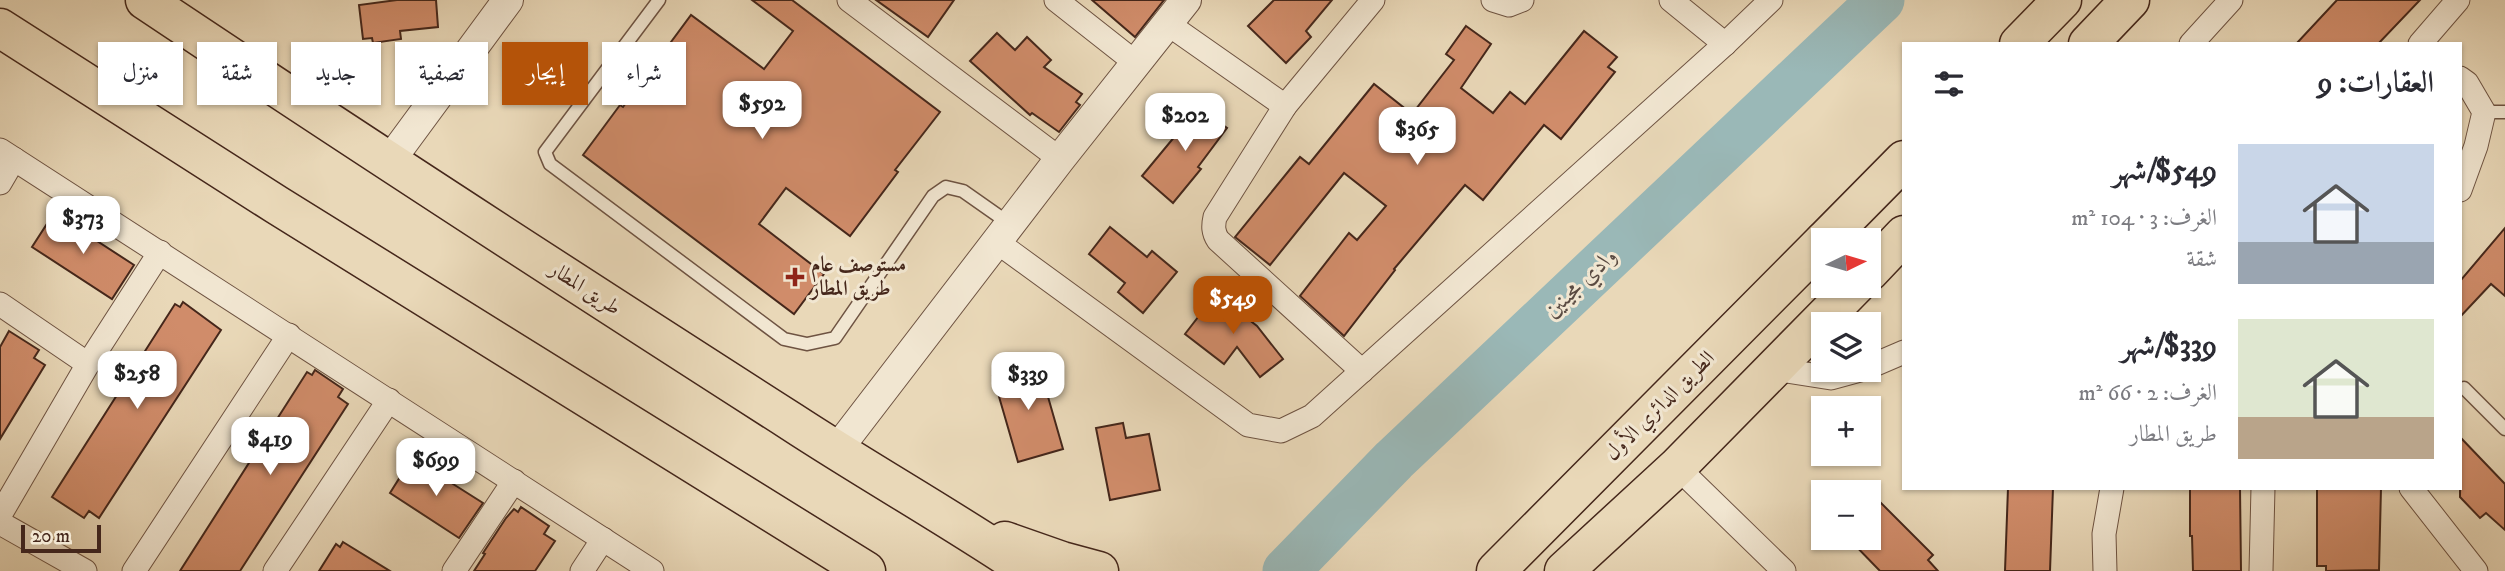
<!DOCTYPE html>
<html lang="ar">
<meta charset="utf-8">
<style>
body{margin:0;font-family:"IM FELL DW Pica",Amiri,serif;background:#f2f2f3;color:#2b2b33;direction:rtl;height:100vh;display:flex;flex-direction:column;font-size:26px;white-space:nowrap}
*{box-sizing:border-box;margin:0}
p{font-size:23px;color:#7c7c81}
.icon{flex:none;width:38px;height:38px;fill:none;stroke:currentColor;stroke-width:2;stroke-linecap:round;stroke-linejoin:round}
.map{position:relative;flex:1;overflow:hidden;direction:ltr}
.details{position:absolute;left:1902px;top:42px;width:560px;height:448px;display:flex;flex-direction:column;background:#fff;border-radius:0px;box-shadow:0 2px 5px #0004;direction:rtl}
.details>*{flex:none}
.banner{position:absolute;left:21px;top:42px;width:665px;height:63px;direction:rtl;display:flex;gap:14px}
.needle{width:46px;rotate:85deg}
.buttons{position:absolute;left:1811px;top:228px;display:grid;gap:14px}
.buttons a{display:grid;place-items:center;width:70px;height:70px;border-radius:0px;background:#fff;box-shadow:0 2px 5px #0004;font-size:35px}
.scale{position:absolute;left:21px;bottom:18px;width:80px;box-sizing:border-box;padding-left:7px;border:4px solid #45271b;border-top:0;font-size:19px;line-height:24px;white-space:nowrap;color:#45271b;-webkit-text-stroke:5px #f1e6d1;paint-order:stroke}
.price{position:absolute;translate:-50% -60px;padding:0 16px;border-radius:14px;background:#fff;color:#222;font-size:23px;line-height:46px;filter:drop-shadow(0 2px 4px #0008)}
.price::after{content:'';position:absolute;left:50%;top:42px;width:21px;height:16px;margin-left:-10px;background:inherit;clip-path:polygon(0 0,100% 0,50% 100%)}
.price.current{background:#b45309;color:#fff}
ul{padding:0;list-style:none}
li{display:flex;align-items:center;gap:21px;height:175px;padding:0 28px}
li span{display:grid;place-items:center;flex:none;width:196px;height:140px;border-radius:0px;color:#555}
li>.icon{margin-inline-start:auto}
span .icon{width:84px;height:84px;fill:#fffc;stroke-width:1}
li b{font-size:30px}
h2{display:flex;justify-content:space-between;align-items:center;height:84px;padding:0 28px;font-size:30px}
.tag{padding:0 24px;border-radius:0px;background:#fff;box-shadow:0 2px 5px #0004;font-size:24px;line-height:63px}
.tag.current{background:#b45309;color:#fff}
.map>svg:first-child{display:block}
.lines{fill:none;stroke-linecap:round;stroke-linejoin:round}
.river{stroke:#9ab8b7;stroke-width:47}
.building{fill:#d08c6a;stroke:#45271b;stroke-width:2}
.service-casing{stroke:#6e5342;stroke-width:15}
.minor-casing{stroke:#6e5342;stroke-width:25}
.tertiary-casing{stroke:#6e5342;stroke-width:32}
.trunk-casing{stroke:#45271b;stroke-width:41}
.service{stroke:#f1e6d1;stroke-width:12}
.minor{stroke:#f1e6d1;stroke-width:23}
.tertiary{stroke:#f1e6d1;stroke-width:30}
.trunk{stroke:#e9d8b8;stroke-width:38}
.poi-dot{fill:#8f2418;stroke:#f1e6d1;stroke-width:2.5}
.labels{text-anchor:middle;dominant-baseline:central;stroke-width:6;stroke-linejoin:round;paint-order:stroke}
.poi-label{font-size:21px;font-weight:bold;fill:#45271b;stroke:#f1e6d1;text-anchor:start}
.street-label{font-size:21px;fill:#45271b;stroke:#f1e6d1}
.water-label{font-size:23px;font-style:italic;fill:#5a4b42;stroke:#f1e6d1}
</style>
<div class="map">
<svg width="2505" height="571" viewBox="0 0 2505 571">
<rect width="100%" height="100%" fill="#e9d8b8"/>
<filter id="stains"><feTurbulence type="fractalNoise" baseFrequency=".00286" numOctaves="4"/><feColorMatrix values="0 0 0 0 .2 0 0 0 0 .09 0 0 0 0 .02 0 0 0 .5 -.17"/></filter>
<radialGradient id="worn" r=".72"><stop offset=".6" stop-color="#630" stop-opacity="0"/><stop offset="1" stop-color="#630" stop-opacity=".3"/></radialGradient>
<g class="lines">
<polyline class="river" points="1286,571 1394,460 1881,0"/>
</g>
<g class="building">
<polygon points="397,0 436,0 438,27 400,31 401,39 373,43 372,38 363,39 359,5"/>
<polygon points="752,0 792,0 940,112 895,170 898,172 850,236 786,188 759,224 824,274 794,314 583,155 620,105 623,107 691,15 764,69 793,31"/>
<polygon points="876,0 954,0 928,37"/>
<polygon points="1092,0 1164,0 1135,37"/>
<polygon points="1274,0 1332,0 1306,31 1311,37 1286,63 1248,26"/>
<polygon points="2337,0 2420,0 2378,44 2296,44"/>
<polygon points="1466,26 1491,44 1461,88 1493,113 1510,92 1525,104 1584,31 1617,57 1608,67 1615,72 1561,139 1544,125 1483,200 1465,185 1394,269 1395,270 1344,336 1300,296 1349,233 1357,240 1386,206 1344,173 1270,265 1235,237 1300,157 1309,164 1374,84 1412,114 1454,60 1446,54"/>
<polygon points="997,33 1015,50 1027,37 1051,60 1044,67 1082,94 1076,102 1080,105 1059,132 1032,113 1030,115 970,61"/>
<polygon points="1193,103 1227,128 1198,167 1201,169 1173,203 1142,176 1176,135 1171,132"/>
<polygon points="54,213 134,265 112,299 32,247"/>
<polygon points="1110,227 1147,257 1152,251 1177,272 1143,313 1118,292 1125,283 1089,254"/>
<polygon points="2505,228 2505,296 2491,284 2460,317 2460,281"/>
<polygon points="1216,294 1257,326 1283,359 1260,377 1237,347 1224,364 1185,334"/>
<polygon points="183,302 221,330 99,518 89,511 84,518 52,497 175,304 180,307"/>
<polygon points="9,331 39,350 34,358 45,365 0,439 0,347"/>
<polygon points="1038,362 1063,449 1018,462 993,376"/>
<polygon points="315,370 343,389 338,397 348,404 240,571 180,571 307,372 312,375"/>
<polygon points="1123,423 1126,438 1149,434 1160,490 1110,500 1096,428"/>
<polygon points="2460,437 2505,484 2505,530 2486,513 2480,518 2460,497"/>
<polygon points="412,458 483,503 459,538 390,493"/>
<polygon points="2008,488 2053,488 2050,571 2005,571"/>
<polygon points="2190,488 2240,488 2241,571 2193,571 2192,536 2190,536"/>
<polygon points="2317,488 2381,488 2379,570 2326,571 2326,566 2317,566"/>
<polygon points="1869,491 1933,555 1928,560 1938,571 1880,571 1847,537 1869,537"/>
<polygon points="521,507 549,526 544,534 555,541 535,571 474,571 485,554 483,553 506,518 514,509 518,512"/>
<polygon points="343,542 390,571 319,571 336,544 340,547"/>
</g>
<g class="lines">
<g class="service-casing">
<g id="service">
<polyline points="659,0 545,152 550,164 784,339 807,344 835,338 933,196 946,187 963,191 1010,224"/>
<polyline points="2484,112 2505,112"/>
<polyline points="2464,388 2505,429"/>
</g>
</g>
<g class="minor-casing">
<g id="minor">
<polyline points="849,0 1060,159"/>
<polyline points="1056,0 1136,63"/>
<polyline points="1493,0 1509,5 1522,0"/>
<polyline points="1671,0 1725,44"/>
<polyline points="1168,24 1285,106"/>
<polyline points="2191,44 2231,0"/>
<polyline points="2420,44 2458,0"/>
<polyline points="2460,78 2467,83 2484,112 2476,146 2460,190"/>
<polyline points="0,150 652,571"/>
<polyline points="0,183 14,159"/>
<polyline points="997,242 1248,425 1281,431 1312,416 1725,44 1771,0"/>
<polyline points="0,304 88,364"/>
<polyline points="1869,367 1904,352"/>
<polyline points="1775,369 1831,378 1864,369"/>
<path d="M1362,371L1218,240C1213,232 1213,226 1215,217L1285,106L1373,0"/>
<polyline points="1677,467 1784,571"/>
<polyline points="2411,488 2476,571"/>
<polyline points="0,515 88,364 160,252"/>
<polyline points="0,523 85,571"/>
<polyline points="134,571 289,335"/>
<polyline points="275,571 389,400"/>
<polyline points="454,571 514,481"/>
<polyline points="582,571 603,539"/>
<polyline points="2105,571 2104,534 2112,488"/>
<polyline points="2261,571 2263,488"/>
</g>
</g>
<g class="tertiary-casing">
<g id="tertiary">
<polyline points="388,163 508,0"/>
<polyline points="836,451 1060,159 1186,0"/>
</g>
</g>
<g class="trunk-casing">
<g id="trunk">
<path d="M145,0C359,143 575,283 792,422C870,473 952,519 1029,571"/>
<polyline points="0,28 277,205 866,571"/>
<polyline points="2019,44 2062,0"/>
<polyline points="2088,44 2130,0"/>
<polyline points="1825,240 1904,160"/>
<polyline points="1869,272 1904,235"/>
<polyline points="1005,541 1062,561 1099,571"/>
<polyline points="1496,571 1824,241"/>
<polyline points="1564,571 1677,467 1856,285"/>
</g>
</g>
<use href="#service" class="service"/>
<use href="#minor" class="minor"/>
<use href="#tertiary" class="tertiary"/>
<use href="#trunk" class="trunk"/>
</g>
<path class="poi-dot" d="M791.5 266.5h7v7h7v7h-7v7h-7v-7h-7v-7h7z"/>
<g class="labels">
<g class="poi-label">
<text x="811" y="265">مستوصف عام<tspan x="811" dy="24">طريق المطار</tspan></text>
</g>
<g class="street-label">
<text transform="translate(585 289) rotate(33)">طريق المطار</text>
<text transform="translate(1660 406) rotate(-45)">الطريق الدائري الأول</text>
</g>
<g class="water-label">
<text transform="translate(1581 283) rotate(-43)">وادي مجينين</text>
</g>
</g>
<rect width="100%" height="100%" filter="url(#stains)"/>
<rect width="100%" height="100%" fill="url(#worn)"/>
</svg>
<div class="buttons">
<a><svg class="needle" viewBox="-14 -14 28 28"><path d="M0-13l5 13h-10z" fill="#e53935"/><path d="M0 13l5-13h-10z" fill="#7c7c81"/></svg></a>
<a><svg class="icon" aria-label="layers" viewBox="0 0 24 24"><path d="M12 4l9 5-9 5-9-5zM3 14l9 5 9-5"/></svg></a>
<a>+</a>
<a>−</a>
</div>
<div class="scale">20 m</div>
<b class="price" style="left:762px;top:141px">$592</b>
<b class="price" style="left:1185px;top:153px">$202</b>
<b class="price" style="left:1417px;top:167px">$365</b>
<b class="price" style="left:83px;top:256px">$373</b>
<b class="price current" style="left:1233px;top:336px">$549</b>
<b class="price" style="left:137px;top:411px">$258</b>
<b class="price" style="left:1028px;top:412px">$339</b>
<b class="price" style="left:270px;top:477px">$419</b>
<b class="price" style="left:436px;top:498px">$699</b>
<div class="banner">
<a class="tag">شراء</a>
<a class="tag current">إيجار</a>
<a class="tag">تصفية</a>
<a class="tag">جديد</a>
<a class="tag">شقة</a>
<a class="tag">منزل</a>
</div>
<section class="details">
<h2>العقارات: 9<svg class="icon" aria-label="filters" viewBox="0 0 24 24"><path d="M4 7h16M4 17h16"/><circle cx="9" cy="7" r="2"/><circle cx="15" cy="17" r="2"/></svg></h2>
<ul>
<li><span style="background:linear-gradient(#c9d6e8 70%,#9aa5b1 0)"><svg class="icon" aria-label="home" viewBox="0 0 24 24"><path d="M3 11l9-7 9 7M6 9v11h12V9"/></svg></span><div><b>$549/شهر</b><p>الغرف: 3 · 104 m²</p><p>شقة</p></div></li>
<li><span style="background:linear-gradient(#dfe7d0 70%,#b9a48a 0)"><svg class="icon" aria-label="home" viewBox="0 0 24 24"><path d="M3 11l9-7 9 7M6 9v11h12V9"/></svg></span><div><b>$339/شهر</b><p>الغرف: 2 · 66 m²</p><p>طريق المطار</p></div></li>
</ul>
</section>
</div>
